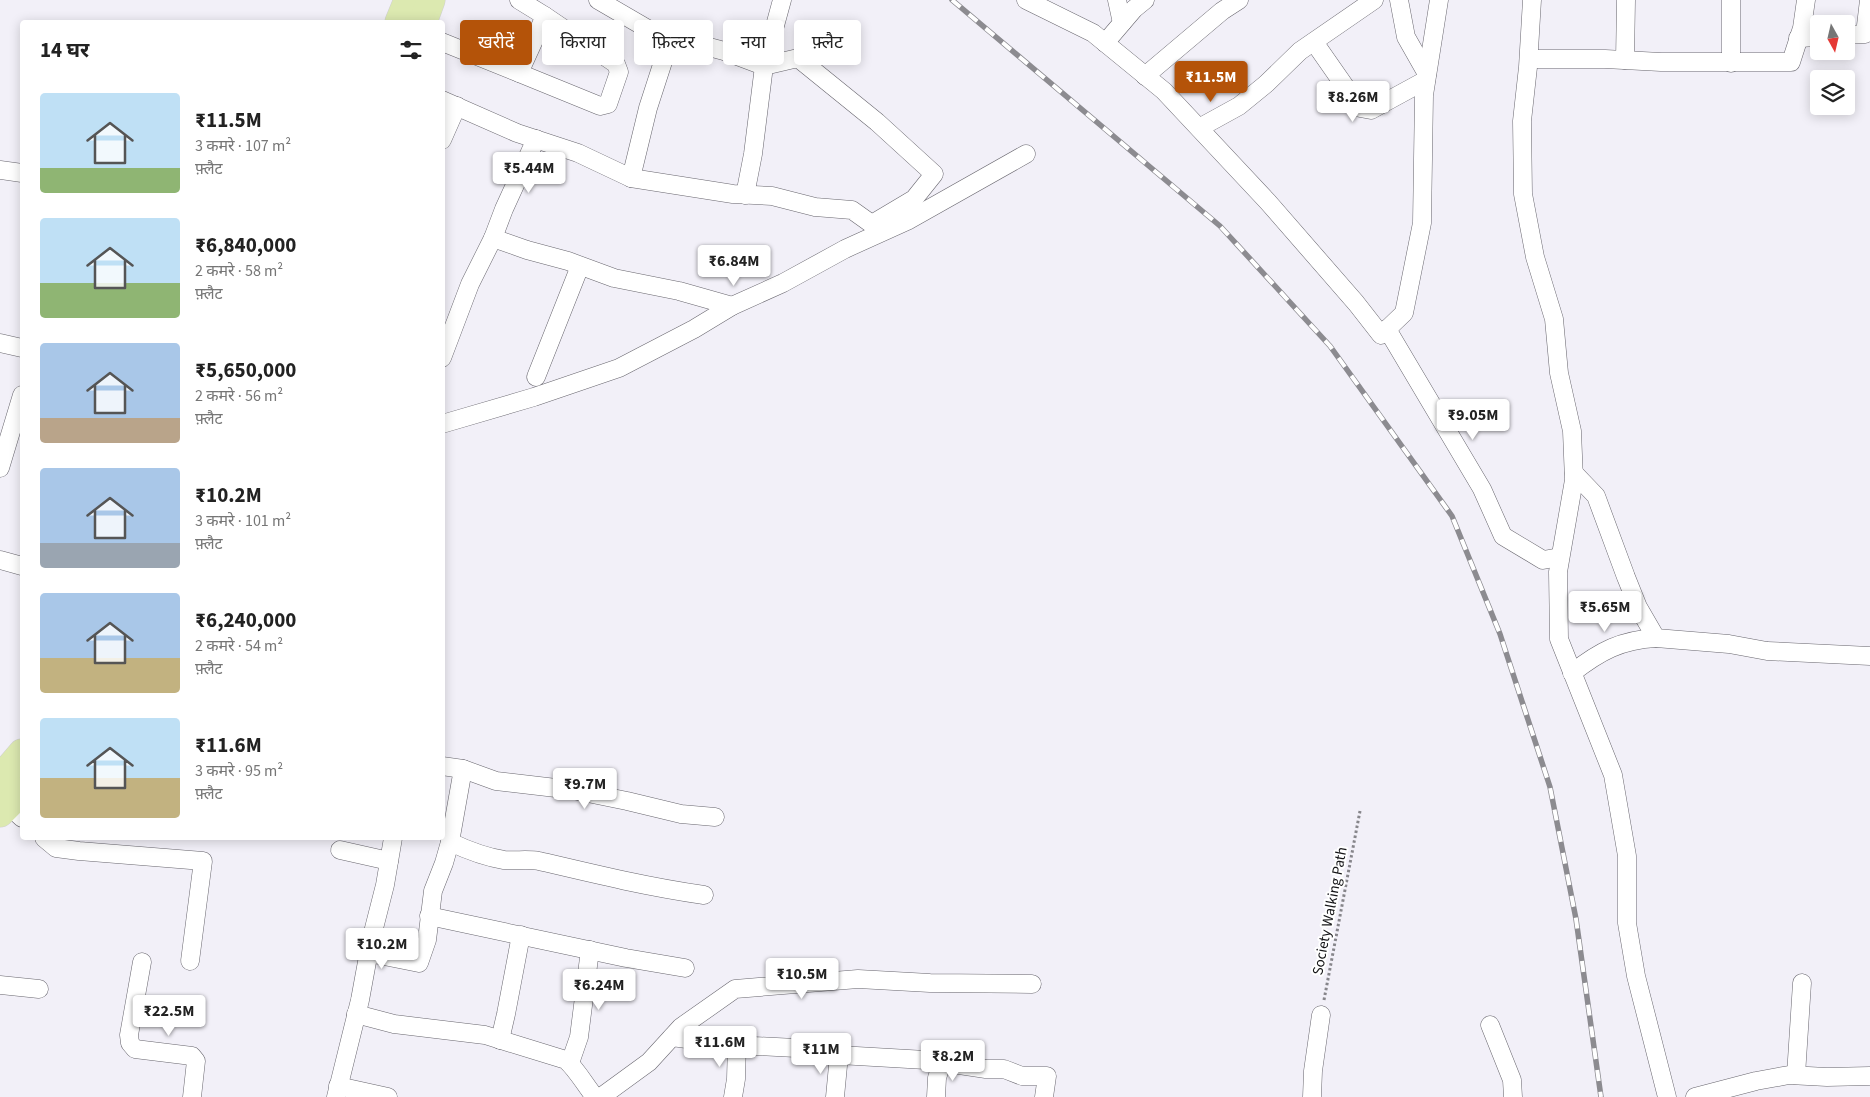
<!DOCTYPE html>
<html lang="hi">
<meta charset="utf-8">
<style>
body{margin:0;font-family:"Source Sans 3","Noto Sans Devanagari",sans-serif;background:#f2f2f2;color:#222;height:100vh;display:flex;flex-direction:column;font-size:19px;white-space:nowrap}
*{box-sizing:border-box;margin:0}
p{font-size:16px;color:#767676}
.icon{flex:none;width:28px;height:28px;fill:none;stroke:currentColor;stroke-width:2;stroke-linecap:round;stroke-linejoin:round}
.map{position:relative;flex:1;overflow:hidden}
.panel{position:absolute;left:20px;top:20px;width:425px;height:820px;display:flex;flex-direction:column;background:#fff;border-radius:5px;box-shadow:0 2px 12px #0003}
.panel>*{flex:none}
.banner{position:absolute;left:460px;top:20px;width:475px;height:45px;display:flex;gap:10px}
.needle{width:32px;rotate:172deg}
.fabs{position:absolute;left:1810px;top:15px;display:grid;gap:10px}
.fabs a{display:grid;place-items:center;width:45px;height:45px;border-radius:5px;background:#fff;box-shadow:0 2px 12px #0003;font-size:25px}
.price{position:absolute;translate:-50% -42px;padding:0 11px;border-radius:5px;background:#fff;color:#222;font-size:16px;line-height:32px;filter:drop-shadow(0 1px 2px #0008)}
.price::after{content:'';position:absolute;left:50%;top:30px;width:15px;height:11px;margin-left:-8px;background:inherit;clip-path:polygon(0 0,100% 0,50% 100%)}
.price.current{background:#b45309;color:#fff}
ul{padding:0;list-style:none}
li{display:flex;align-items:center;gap:15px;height:125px;padding:0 20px}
li span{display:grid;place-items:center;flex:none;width:140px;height:100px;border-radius:5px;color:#555}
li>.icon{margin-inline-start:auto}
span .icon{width:60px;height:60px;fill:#fffc;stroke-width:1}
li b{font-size:21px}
h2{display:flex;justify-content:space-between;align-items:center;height:60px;padding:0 20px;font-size:21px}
.pill{padding:0 18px;border-radius:5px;background:#fff;box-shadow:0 2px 12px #0003;font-size:18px;line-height:45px}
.pill.current{background:#b45309;color:#fff}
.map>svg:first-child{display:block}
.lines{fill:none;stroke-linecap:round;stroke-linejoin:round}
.street-casing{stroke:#68666e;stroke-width:19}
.primary-casing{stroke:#d0d0d1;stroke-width:29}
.path{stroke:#86858a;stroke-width:3;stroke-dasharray:2.5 2.5;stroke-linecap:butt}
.street{stroke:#fff;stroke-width:18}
.primary{stroke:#dce9b0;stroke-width:28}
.rail-casing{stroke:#8c8b90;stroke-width:5.5}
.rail{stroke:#fff;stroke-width:4;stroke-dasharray:11;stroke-linecap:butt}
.labels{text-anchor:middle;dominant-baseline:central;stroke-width:4;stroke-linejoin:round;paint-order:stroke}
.street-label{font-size:15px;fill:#151517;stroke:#fff}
</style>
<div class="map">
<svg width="1870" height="1097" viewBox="0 0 1870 1097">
<rect width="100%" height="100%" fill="#f2f0f8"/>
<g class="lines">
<g class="street-casing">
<g id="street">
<polyline points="598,0 653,32 724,51 764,66 798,58 877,122 934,174 914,199 872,224"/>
<polyline points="1026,0 1093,33 1164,91 1268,202 1356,303 1381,335 1404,313 1422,223 1424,95 1439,0"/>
<polyline points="1117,0 1122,23"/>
<polyline points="1399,0 1406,37 1427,74"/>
<polyline points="1532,0 1528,67 1522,121 1523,194 1535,257 1554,319 1559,373 1572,431 1574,480 1558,572 1559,639 1613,775 1627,856 1627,923 1636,976 1667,1097"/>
<polyline points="1846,35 1865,34 1869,0"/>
<polyline points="1798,38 1819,37"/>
<polyline points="442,42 519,73 545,16 519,0"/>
<polyline points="1314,42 1360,108 1371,110 1426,80"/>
<polyline points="1105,43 1134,9 1145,0"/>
<polyline points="1529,59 1605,59 1661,62 1791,62 1802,28 1806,0"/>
<polyline points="1625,60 1626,0"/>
<polyline points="1731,63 1731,0"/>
<polyline points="519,73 600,106 608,104 619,72 616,64 545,16"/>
<polyline points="1145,76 1222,11 1239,0"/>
<polyline points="442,100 517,133 578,153 631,178 733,194 772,196 815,207 852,210 880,230"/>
<polyline points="1199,128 1239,106 1266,84 1300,51 1374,0"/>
<polyline points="442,140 457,106"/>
<polyline points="0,170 22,173"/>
<polyline points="631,178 648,108 671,37"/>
<polyline points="745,195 753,154 764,66 782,0"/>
<polyline points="493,238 504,209 536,139"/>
<polyline points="1387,329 1482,489 1503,536 1543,560 1560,557"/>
<polyline points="0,343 22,348"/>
<polyline points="442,358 470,284 493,238 527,250 568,261 614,278 679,291 732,306"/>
<polyline points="536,377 580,266"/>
<polyline points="442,424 534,397 619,368 694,329 732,306 783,283 845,249 909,220 1026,154"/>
<polyline points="0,468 22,395"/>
<polyline points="1574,473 1596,496 1626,577 1638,607 1656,638 1729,644 1767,651 1870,656"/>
<polyline points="0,560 22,566"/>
<path d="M1572,673C1600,651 1621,640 1656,638"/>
<polyline points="442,766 463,769 496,781 573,790 627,801 681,814 715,817"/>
<polyline points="8,805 22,818"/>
<polyline points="44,838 56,848 79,851 203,861 190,961"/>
<path d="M450,842C467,850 485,857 504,860C516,861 528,859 539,861C594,874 648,887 704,895"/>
<polyline points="340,850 389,861"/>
<polyline points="429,916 626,958 685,968"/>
<polyline points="369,953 419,963 427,940 433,891 444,863 450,842 463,769"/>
<polyline points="142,962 129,1035 130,1043 135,1049 192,1056 196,1061 192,1097"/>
<polyline points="0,985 39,989"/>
<path d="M356,1014L394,1024L485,1035L566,1060C578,1071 585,1085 595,1097"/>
<polyline points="1490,1025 1512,1080 1513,1097"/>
<polyline points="672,1037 716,1043 737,1043 755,1046 796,1048 839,1055 926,1060 986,1069 1004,1069 1022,1076 1047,1076 1044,1097"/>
<polyline points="500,1040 506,1014 521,935"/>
<polyline points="570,1063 579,1037 590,950"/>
<polyline points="1796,1075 1802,983"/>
<polyline points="338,1086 388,1097"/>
<polyline points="336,1097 360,1000 371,940 385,885 393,838"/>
<polyline points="601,1097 649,1062 681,1027 735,989 858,979 930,983 1032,984"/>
<polyline points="733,1097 736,1079 737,1043"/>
<polyline points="835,1097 839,1055"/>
<polyline points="936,1097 937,1078 942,1062"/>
<polyline points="1312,1097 1313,1071 1321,1015"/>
<polyline points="1695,1097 1756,1081 1789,1075 1827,1077 1870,1076"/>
</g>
</g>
<g class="primary-casing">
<g id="primary">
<polyline points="399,22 408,0"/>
<polyline points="423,22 431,0"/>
<polyline points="0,779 22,753"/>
<polyline points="0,813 22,791"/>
</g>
</g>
<polyline class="path" points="1324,1000 1360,811"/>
<use href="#street" class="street"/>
<use href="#primary" class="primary"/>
<g class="rail-casing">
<polyline id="rail" points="952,0 1220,226 1330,346 1452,516 1500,634 1550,787 1576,919 1601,1097"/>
</g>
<use href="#rail" class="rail"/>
</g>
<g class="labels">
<g class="street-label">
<text transform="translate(1330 911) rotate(-79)">Society Walking Path</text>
</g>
</g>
</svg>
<div class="fabs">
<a><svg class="needle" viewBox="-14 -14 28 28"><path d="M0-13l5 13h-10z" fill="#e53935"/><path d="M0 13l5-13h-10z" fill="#767676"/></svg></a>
<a><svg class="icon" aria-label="layers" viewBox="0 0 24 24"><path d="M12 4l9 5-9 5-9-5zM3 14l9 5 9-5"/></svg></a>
</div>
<b class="price current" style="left:1211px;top:103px">₹11.5M</b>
<b class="price" style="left:1353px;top:123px">₹8.26M</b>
<b class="price" style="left:529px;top:194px">₹5.44M</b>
<b class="price" style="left:734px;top:287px">₹6.84M</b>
<b class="price" style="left:1473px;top:441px">₹9.05M</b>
<b class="price" style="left:1605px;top:633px">₹5.65M</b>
<b class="price" style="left:585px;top:810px">₹9.7M</b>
<b class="price" style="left:382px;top:970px">₹10.2M</b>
<b class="price" style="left:802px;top:1000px">₹10.5M</b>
<b class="price" style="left:599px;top:1011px">₹6.24M</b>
<b class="price" style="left:169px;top:1037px">₹22.5M</b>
<b class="price" style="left:720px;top:1068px">₹11.6M</b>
<b class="price" style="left:821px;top:1075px">₹11M</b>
<b class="price" style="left:953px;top:1082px">₹8.2M</b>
<div class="banner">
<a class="pill current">खरीदें</a>
<a class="pill">किराया</a>
<a class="pill">फ़िल्टर</a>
<a class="pill">नया</a>
<a class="pill">फ़्लैट</a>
</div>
<section class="panel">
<h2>14 घर<svg class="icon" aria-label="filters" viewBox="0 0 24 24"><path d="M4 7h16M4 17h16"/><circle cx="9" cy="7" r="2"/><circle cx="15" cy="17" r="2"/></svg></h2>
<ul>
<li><span style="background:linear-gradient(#bfe0f5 75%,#8fb573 0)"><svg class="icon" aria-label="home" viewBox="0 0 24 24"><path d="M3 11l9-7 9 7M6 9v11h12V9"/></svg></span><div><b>₹11.5M</b><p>3 कमरे · 107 m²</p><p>फ़्लैट</p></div></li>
<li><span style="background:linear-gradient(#bfe0f5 65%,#8fb573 0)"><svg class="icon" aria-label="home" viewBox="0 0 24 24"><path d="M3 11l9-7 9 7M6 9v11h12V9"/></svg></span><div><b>₹6,840,000</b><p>2 कमरे · 58 m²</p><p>फ़्लैट</p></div></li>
<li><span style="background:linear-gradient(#a9c7e8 75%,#b9a48a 0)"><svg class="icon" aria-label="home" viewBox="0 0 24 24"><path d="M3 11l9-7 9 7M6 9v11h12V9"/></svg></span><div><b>₹5,650,000</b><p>2 कमरे · 56 m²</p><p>फ़्लैट</p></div></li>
<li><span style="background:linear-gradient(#a9c7e8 75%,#9aa5b1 0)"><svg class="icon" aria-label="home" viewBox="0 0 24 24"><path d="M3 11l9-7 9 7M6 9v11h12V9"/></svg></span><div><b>₹10.2M</b><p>3 कमरे · 101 m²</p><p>फ़्लैट</p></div></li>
<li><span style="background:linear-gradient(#a9c7e8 65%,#c2b280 0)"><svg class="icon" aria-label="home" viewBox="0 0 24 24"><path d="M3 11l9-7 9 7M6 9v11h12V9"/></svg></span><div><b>₹6,240,000</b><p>2 कमरे · 54 m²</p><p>फ़्लैट</p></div></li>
<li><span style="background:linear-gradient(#bfe0f5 60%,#c2b280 0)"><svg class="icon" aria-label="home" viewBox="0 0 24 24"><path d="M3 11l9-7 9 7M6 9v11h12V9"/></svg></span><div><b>₹11.6M</b><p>3 कमरे · 95 m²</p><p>फ़्लैट</p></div></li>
</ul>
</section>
</div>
